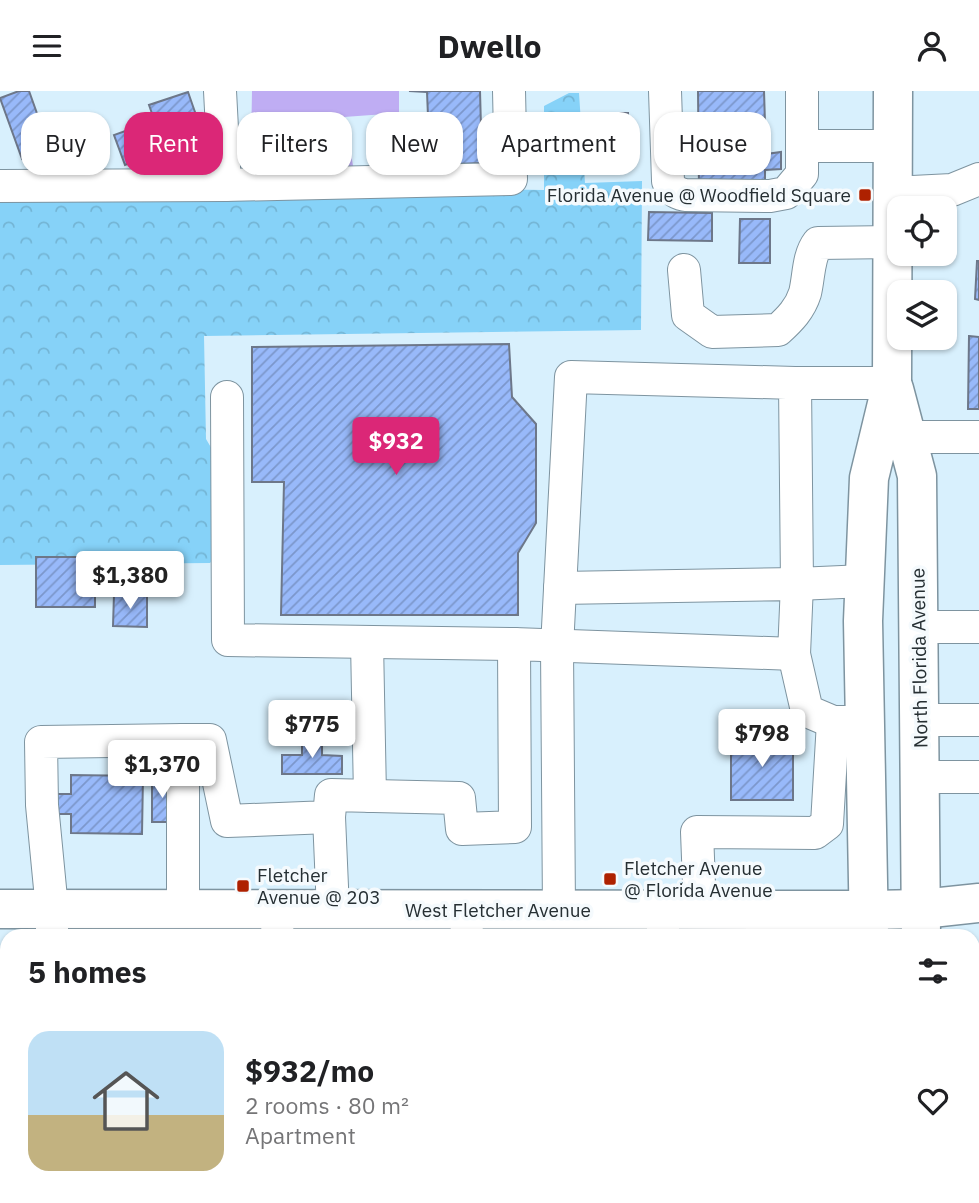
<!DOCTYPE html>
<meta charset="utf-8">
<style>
body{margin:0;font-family:"IBM Plex Sans",sans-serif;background:#f2f2f2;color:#202124;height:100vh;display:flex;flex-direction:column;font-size:26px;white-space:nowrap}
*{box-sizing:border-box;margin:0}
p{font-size:23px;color:#757577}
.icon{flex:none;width:38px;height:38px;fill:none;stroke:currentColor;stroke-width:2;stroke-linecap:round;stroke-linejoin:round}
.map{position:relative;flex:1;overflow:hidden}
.panel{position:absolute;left:0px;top:838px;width:980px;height:275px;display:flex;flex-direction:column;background:#fff;border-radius:21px 21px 0 0;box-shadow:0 2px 5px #0004}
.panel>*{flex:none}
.guide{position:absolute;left:21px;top:21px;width:938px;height:63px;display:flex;gap:14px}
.tools{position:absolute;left:887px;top:105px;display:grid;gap:14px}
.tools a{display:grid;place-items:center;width:70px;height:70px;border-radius:14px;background:#fff;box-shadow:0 2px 5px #0004;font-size:35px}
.price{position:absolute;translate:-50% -60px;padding:0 16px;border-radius:7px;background:#fff;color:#222;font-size:23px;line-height:46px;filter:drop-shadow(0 2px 4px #0008)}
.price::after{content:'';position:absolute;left:50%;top:42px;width:21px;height:16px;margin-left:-10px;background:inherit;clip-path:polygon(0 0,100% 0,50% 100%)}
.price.current{background:#db2777;color:#fff}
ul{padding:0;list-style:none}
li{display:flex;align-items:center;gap:21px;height:175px;padding:0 28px}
li span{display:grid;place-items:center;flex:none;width:196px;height:140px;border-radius:21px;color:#555}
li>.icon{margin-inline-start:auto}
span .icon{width:84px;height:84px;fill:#fffc;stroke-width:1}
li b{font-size:30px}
h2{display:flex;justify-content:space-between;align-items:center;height:84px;padding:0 28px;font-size:30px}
.tag{padding:0 24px;border-radius:21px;background:#fff;box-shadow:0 2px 5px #0004;font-size:24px;line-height:63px}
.tag.current{background:#db2777;color:#fff}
header{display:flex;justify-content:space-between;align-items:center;height:91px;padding:0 28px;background:#fff;font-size:32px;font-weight:800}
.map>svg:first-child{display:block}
.forest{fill:url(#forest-crowns)}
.water{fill:#bfadf3}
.building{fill:url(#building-hatch);stroke:#6d7789;stroke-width:2}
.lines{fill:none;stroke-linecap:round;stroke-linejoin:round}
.minor-casing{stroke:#7e94a0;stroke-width:34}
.major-casing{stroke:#7e94a0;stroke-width:41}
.minor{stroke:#fff;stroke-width:32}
.major{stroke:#fff;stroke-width:38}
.poi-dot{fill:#ae2100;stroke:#f5fafd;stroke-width:2.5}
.labels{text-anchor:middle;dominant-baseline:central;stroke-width:7;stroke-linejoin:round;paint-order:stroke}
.poi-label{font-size:19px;fill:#262f33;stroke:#f5fafd;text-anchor:start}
.street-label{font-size:19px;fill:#262f33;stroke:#f5fafd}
</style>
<header><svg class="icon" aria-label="menu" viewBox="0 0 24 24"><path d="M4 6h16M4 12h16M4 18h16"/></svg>Dwello<svg class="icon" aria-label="person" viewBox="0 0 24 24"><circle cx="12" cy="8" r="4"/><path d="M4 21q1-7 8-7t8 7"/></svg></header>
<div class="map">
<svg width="979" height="1112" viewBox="0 0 979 1112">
<defs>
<pattern id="forest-crowns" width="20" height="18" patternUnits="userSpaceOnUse" patternTransform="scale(1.75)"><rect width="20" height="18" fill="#86d2f8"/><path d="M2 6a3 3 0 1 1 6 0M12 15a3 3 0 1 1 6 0" fill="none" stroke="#74b5d5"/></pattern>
<pattern id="building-hatch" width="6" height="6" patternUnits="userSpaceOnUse" patternTransform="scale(1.75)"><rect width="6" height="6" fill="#98b9fa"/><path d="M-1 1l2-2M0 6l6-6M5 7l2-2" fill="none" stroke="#7c97cb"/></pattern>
</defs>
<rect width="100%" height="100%" fill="#d8f0fd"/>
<polygon class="forest" points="569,2 579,2 585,92 642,90 641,239 204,245 206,348 241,407 233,445 210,472 0,474 0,93 544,99 544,15"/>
<polygon class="water" points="252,0 399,0 399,22 344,26 355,85 251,55"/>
<g class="building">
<polygon points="19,0 29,0 55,73 41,78 36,62 22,68 0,7"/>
<polygon points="409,0 480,0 482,72 430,74 427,1"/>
<polygon points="698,0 764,0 766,63 781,61 781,78 765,79 765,96 699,97"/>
<polygon points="188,1 210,64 171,77 149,14"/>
<polygon points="594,22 628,22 627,46 593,46"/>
<polygon points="139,35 150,65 125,74 114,44"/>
<polygon points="91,42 101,71 76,80 66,50"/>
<polygon points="401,42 427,42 427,69 400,69"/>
<polygon points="649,121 712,122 712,150 648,149"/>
<polygon points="740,128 770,128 770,172 739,172"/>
<polygon points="977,170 979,170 979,209 975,208"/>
<polygon points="969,245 979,246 979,318 968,318"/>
<polygon points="509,253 512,306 536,333 536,432 518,462 518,524 281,524 284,391 252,391 252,256"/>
<rect x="36" y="466" width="59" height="50"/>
<polygon points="114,503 147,504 147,536 113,535"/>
<polygon points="302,645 322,646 322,664 342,665 342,683 282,683 282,664 302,664"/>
<rect x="731" y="647" width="62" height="62"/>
<polygon points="71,684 143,685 142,743 71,742 71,723 53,723 53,703 71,703"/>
<polygon points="152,687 172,687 171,731 152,731"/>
<polygon points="45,1106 215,1106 215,1112 37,1112 37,1110 45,1110"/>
</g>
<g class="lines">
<g class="minor-casing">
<g id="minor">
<polyline points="220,0 225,94"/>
<path d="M665,0L668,90C671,99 676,102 685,104L770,105L786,102L802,83V0"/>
<polyline points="802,55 893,55"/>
<polyline points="0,95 225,94 511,88 509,0"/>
<polyline points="893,102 952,99 979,88"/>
<path d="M684,179L688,224L712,241L778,239C790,228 800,218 805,202C809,186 808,165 818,152L893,151"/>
<polyline points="795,292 892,292"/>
<polyline points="227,306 228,549 514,553"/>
<polyline points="906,346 979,346"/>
<polyline points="918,536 979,536"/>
<polyline points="367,551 370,705"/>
<polyline points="794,563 807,620 833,631 854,631"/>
<polyline points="920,629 979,629"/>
<polyline points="183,649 210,649 227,730 329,726 331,704 459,707 462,738 515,736 514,553 794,563 797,493 560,497"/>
<polyline points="921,686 979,686"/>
<polyline points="329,726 333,819"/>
<polyline points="466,819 467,845"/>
<polyline points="663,819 663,845"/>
<polyline points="700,819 697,741 815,742 827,733 833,631"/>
<polyline points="559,820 557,556 571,286 795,292 797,493 865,490"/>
<polyline points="52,845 52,818 42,714 41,651 183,649 183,818"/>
<polyline points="277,845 278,819"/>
<polyline points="0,904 7,903"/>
<polyline points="0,1013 7,1013"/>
<polyline points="27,1106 27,1112"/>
<polyline points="239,1106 239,1112"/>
<polyline points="473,1106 473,1112"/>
<polyline points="605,1106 605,1112"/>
<polyline points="813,1106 813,1112"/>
<polyline points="274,1112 274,1106"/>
</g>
</g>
<g class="major-casing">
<g id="major">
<polyline points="894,298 917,385 921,844"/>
<polyline points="0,818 870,819 922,818 979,812"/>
<polyline points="869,843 863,530 869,387 892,292 893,0"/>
<polyline points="868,1106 868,1112"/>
<polyline points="919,1112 919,1106"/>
</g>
</g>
<use href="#minor" class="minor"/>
<use href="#major" class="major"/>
</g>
<g class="poi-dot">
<rect x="858" y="97" width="14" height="14" rx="3.5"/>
<rect x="603" y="781" width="14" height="14" rx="3.5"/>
<rect x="236" y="788" width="14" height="14" rx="3.5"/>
</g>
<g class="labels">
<g class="poi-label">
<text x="851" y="104" text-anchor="end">Florida Avenue @ Woodfield Square</text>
<text x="624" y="777">Fletcher Avenue<tspan x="624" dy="22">@ Florida Avenue</tspan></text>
<text x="257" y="784">Fletcher<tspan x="257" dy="22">Avenue @ 203</tspan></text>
</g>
<g class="street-label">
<text transform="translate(919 567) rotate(-91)">North Florida Avenue</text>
<text x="498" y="819">West Fletcher Avenue</text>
</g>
</g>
</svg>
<div class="tools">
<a><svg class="icon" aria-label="locate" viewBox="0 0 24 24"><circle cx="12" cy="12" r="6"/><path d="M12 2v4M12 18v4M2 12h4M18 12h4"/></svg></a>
<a><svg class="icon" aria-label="layers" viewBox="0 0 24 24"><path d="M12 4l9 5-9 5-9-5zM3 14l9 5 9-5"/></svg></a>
</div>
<b class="price current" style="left:396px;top:386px">$932</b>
<b class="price" style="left:130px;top:520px">$1,380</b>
<b class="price" style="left:312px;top:669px">$775</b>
<b class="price" style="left:762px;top:678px">$798</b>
<b class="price" style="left:162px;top:709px">$1,370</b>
<div class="guide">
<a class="tag">Buy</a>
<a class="tag current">Rent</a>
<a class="tag">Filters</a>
<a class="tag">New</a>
<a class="tag">Apartment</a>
<a class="tag">House</a>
</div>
<section class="panel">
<h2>5 homes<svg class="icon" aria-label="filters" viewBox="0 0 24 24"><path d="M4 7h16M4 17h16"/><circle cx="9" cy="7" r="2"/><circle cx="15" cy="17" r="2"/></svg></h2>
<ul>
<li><span style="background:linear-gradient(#bfe0f5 60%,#c2b280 0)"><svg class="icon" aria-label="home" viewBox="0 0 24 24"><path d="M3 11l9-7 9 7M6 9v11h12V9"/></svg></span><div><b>$932/mo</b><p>2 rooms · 80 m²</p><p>Apartment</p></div><svg class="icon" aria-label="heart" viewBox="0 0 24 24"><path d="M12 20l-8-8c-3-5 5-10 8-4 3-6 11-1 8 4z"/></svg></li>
</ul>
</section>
</div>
